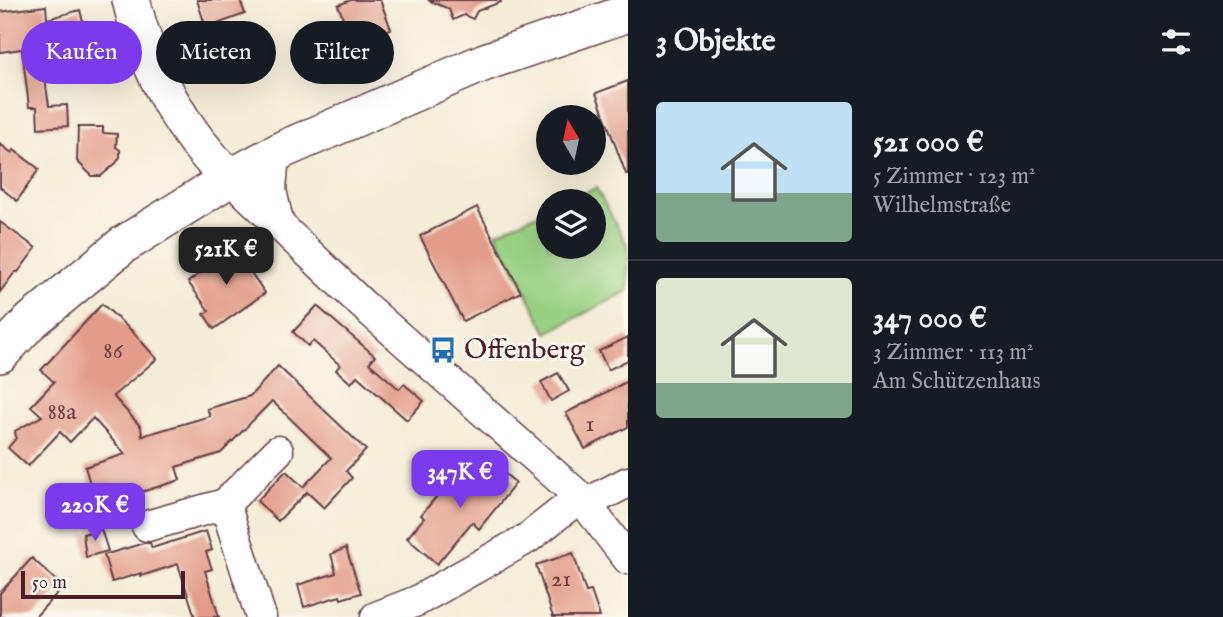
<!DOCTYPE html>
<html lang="de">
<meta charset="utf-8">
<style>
body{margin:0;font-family:"IM FELL English",serif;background:#242831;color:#f1f3f6;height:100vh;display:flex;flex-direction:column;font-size:26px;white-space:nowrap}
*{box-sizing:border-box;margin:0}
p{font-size:23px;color:#9ea1a6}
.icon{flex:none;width:38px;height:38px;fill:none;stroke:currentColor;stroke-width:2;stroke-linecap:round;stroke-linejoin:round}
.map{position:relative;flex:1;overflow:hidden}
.sheet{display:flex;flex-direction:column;background:#171b24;width:595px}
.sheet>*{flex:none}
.banner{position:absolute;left:21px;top:21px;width:500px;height:63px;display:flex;gap:14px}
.needle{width:46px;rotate:351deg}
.buttons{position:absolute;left:536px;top:105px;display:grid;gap:14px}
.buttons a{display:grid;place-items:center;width:70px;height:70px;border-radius:50%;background:#171b24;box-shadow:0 7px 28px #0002;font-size:35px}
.scale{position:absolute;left:21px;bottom:18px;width:164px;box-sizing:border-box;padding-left:7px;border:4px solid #4a1f2b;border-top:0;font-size:19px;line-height:24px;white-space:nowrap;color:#4a1f2b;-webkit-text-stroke:5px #fbf7ec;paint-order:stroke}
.price{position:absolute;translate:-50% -60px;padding:0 16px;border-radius:14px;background:#7c3aed;color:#fff;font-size:23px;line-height:46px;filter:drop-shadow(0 2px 4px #0008)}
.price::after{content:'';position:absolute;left:50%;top:42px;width:21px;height:16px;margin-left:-10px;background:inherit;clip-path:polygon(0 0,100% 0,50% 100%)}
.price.on{background:#222;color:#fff}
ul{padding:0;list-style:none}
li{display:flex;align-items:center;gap:21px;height:175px;padding:0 28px}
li+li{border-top:2px solid #363941}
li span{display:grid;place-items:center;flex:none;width:196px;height:140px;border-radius:7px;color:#555}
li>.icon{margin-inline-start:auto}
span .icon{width:84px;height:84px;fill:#fffc;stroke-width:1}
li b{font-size:30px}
h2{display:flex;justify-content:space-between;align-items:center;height:84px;padding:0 28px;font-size:30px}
.pill{padding:0 24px;border-radius:32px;background:#171b24;box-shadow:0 7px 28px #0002;font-size:24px;line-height:63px}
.pill.on{background:#7c3aed;color:#fff}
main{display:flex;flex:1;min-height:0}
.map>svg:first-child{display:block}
.green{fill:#99d183;stroke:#727857;stroke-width:2}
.building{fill:#e39c89}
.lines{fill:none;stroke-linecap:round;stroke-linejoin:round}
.minor-casing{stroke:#633e45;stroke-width:33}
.major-casing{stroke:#633e45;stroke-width:40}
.minor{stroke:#fff;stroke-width:30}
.major{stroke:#fff;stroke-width:37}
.labels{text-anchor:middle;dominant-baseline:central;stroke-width:6;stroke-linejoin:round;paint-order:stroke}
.number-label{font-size:24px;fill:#703e42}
.poi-label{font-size:28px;fill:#4a1f2b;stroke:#fbf7ec;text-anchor:start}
</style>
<main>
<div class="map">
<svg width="628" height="617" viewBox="0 0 628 617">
<rect width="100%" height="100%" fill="#fbf7ec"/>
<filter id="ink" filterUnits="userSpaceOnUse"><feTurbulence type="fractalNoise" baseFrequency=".0143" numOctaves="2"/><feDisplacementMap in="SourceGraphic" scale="14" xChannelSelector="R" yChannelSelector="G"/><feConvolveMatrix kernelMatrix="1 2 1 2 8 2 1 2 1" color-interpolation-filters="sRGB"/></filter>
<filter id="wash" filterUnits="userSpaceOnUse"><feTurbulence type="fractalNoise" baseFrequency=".00686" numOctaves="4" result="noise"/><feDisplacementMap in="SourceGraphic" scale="28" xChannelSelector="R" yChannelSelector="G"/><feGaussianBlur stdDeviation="1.57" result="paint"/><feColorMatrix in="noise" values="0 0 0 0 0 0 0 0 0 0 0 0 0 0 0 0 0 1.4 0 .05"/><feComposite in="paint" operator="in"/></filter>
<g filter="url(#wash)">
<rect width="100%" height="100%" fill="#f3ecd6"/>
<polygon class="green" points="596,188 628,246 628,291 547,333 496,233 548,209 548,247 593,247 593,201 566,201"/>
<g id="blocks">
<g class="building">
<polygon points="197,0 240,0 245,14 206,28"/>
<polygon points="351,0 380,0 391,29 376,34 371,47 360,41 356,31 349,33 338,5"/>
<polygon points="428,0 500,0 501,2 477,11 473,19 464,15 453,20 449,9"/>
<polygon points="46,6 47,19 80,10 92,58 74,63 75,68 44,72 49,106 67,105 68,126 38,128 37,107 29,107 22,49 0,52 0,12"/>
<polygon points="628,81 628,174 626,174 596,93"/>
<polygon points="78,127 103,127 103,133 117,134 116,147 120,150 120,157 116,163 101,176 92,176 77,161"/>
<polygon points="0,144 12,153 14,150 39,169 17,201 0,187"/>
<polygon points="477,207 521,292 463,321 420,236"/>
<polygon points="0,222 36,248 18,272 15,272 0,292"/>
<polygon points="232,245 265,293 214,329 204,314 209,311 188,282 216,262 213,258"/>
<polygon points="102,304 133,332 157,359 113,396 141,427 142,436 210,416 207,409 250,396 278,366 366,450 346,471 352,478 324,508 307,492 278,521 257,501 286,471 303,487 331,458 272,401 221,453 176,467 180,480 125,497 128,507 100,516 85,467 125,454 93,418 70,442 60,432 28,466 8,448 16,438 15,431 42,416 31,406 54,382 41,370"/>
<polygon points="317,306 375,356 369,363 399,389 404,384 424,401 407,420 357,376 351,383 336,370 340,365 313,341 308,346 293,332"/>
<polygon points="628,337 628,360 608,370 599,351"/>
<polygon points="558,373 569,391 551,401 541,382"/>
<polygon points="628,381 628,427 585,449 566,413"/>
<polygon points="486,458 516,483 479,529 472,522 437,564 407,538 424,518 421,515 447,484 458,492"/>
<polygon points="101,529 108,551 86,557 83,534"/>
<polygon points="206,531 212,550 206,552 212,569 205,571 219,617 195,617 178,564 141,576 141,573 112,582 104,555 144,543 150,543 152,548"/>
<polygon points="346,548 361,593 341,599 340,596 304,607 298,585 336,573 331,554"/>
<polygon points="573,553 586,592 591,591 600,617 553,617 536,565"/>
<polygon points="32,558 63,587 35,617 0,617 0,593"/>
</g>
</g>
</g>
<g filter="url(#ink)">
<use href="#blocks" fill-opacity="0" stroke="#633e45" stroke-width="2"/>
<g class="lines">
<g class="minor-casing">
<g id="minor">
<polyline points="274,153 271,190 279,226"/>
<polyline points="230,178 362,304 580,497 628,559"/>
<polyline points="585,504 628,482"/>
<polyline points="147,526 225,504"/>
<polyline points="261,617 225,504 278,451"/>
<polyline points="376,617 417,601 528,538 580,497"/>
</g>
</g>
<g class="major-casing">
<g id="major">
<path d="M131,0C148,68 178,129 230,178"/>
<polyline points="0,354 29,323 123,245 230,178 284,149 485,62 628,13"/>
</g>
</g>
<use href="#minor" class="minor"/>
<use href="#major" class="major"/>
</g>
</g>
<defs>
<g id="bus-bare" transform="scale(2.1)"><path d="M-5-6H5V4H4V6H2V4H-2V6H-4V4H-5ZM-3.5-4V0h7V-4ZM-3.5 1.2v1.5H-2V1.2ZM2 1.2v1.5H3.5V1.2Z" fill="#1f6fb2" stroke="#fbf7ec" stroke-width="2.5" paint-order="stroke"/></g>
</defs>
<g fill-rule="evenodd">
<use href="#bus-bare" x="443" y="350"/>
</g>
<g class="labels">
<g class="number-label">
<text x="113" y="351">86</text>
<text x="62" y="412">88a</text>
<text x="590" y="424">1</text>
<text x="561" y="579">21</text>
</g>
<g class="poi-label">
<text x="464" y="350">Offenberg</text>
</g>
</g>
</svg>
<div class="buttons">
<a><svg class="needle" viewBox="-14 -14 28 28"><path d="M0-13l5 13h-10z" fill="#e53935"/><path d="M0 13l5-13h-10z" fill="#9ea1a6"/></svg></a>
<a><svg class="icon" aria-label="layers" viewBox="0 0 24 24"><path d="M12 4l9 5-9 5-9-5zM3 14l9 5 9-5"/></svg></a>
</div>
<div class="scale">50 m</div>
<b class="price on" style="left:226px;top:287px">521K €</b>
<b class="price" style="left:460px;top:510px">347K €</b>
<b class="price" style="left:95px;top:543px">220K €</b>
<div class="banner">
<a class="pill on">Kaufen</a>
<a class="pill">Mieten</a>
<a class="pill">Filter</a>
</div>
</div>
<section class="sheet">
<h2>3 Objekte<svg class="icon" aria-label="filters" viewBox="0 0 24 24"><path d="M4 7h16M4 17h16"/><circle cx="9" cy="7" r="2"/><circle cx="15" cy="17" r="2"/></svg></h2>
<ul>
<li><span style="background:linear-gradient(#bfe0f5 65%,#7fa58c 0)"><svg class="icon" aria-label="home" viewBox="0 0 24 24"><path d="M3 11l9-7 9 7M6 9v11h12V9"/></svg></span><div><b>521 000 €</b><p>5 Zimmer · 123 m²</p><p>Wilhelmstraße</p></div></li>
<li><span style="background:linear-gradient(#dfe7d0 75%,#7fa58c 0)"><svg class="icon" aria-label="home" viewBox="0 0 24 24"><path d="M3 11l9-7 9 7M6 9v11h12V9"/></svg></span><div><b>347 000 €</b><p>3 Zimmer · 113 m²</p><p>Am Schützenhaus</p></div></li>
</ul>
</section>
</main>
